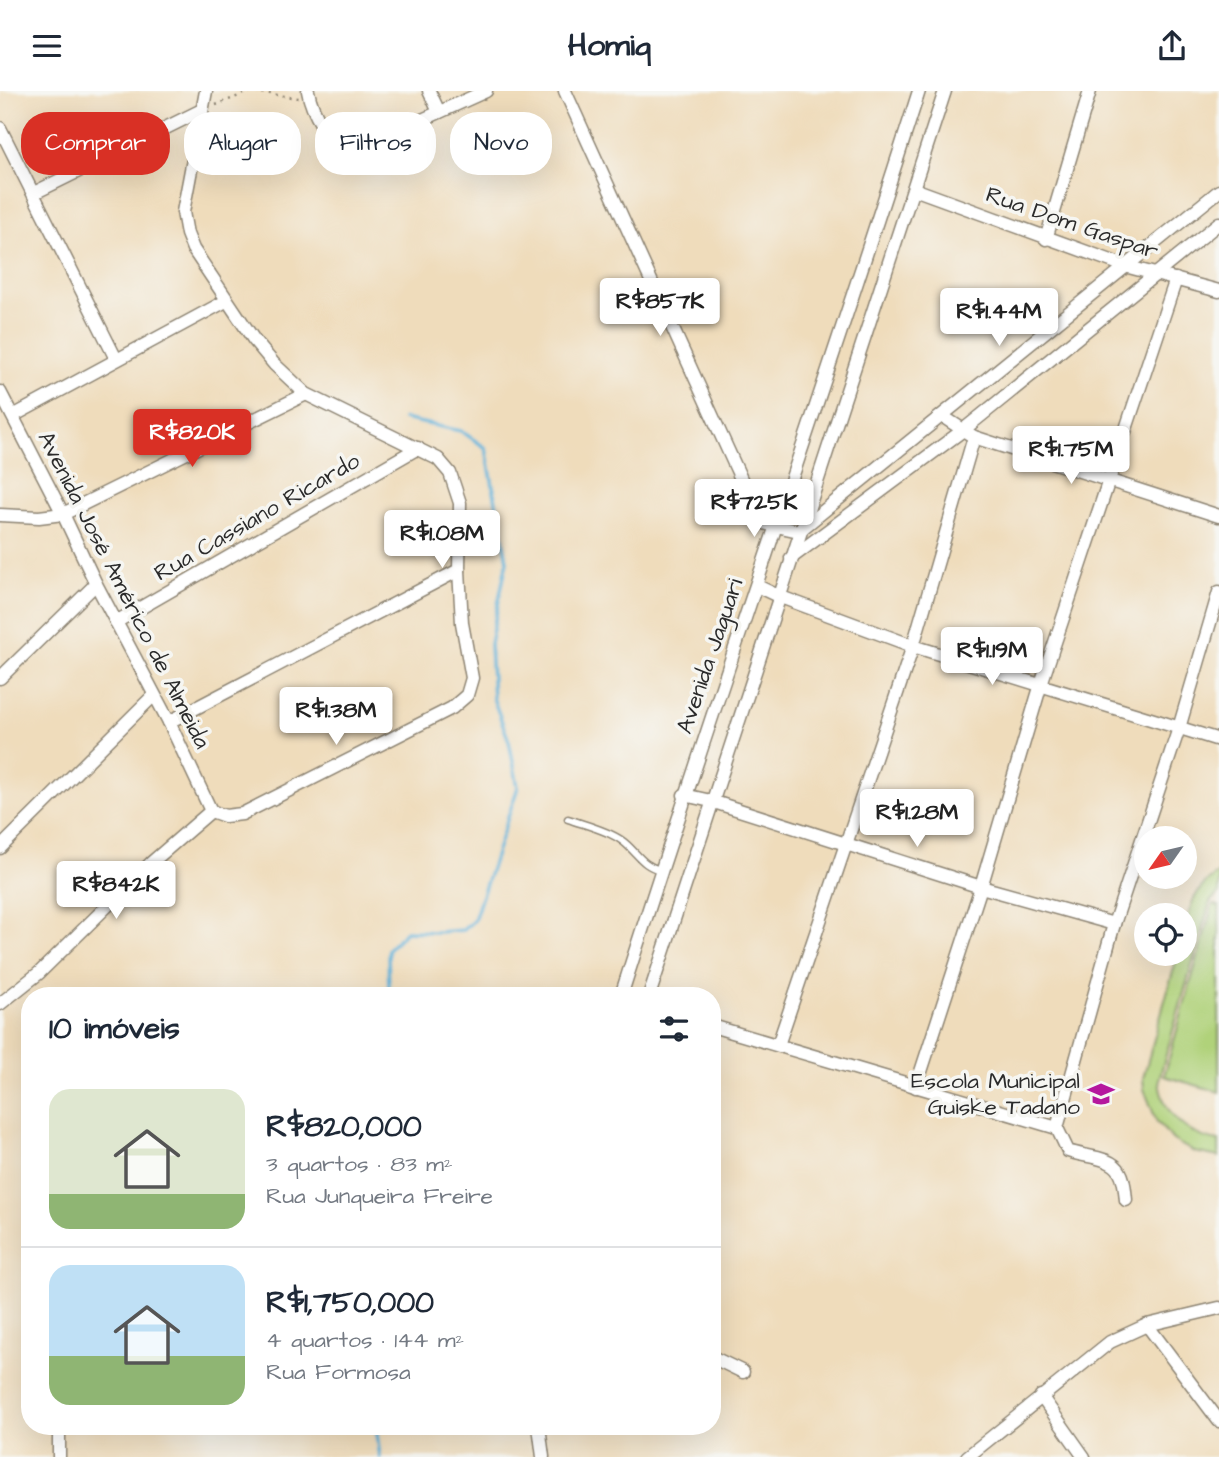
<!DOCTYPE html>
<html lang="pt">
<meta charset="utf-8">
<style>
body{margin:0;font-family:"Architects Daughter",sans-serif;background:#f2f2f3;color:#1f2937;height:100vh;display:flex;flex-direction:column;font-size:26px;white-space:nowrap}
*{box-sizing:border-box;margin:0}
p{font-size:23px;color:#747a83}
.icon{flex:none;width:38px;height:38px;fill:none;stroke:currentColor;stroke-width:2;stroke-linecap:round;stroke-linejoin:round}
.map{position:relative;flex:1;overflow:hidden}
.sheet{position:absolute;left:21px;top:896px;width:700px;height:448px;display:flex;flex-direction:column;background:#fff;border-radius:28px;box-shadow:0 7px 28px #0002}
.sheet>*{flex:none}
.top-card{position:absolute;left:21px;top:21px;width:700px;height:63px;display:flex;gap:14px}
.needle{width:46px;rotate:236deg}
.tools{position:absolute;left:1134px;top:735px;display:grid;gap:14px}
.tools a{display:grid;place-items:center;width:63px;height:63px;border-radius:50%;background:#fff;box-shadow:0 7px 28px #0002;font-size:35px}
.price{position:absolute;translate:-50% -60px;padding:0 16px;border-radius:7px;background:#fff;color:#222;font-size:23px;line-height:46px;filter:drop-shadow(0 2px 4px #0008)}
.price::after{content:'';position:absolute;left:50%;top:42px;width:21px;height:16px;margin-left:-10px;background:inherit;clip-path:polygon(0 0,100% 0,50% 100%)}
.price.selected{background:#d93025;color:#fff}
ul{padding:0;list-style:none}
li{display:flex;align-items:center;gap:21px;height:175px;padding:0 28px}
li+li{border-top:2px solid #e0e1e3}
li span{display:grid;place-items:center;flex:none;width:196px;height:140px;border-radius:21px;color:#555}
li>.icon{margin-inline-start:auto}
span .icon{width:84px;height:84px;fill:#fffc;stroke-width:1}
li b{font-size:30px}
h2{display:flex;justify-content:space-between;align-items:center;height:84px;padding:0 28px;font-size:30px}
.pill{padding:0 24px;border-radius:28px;background:#fff;box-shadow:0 7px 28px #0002;font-size:24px;line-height:63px}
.pill.selected{background:#d93025;color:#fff}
header{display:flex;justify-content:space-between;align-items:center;height:91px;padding:0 28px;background:#fff;font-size:32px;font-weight:800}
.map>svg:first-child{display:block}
.green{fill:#b0d27a;stroke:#6e7e52;stroke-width:2}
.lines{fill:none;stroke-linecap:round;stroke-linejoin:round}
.stream{stroke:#5cb0d8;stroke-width:3.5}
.lane-casing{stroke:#8d8473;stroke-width:9}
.street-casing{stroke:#8d8473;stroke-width:15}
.path{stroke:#8d8473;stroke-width:2.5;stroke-dasharray:2 5;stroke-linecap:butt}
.lane{stroke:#fff;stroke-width:6}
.street{stroke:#fff;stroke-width:12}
.labels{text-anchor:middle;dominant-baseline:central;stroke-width:7;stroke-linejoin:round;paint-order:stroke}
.street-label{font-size:23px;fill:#2b2b2b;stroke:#f6f6f2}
.poi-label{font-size:23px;fill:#2b2b2b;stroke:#f6f6f2;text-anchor:end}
</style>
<header><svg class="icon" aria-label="menu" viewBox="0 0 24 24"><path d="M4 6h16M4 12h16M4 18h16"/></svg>Homiq<svg class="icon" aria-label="share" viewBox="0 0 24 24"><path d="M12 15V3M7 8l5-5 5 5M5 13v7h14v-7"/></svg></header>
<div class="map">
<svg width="1219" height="1366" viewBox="0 0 1219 1366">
<rect width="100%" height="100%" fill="#f6f6f2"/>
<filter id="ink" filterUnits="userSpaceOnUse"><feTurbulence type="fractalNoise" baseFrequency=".0143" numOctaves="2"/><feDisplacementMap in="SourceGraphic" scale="14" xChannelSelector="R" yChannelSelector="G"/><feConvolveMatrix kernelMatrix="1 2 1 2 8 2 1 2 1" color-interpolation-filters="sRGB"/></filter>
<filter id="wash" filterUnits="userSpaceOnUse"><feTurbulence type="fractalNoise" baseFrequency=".00686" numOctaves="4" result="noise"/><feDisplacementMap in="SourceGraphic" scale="28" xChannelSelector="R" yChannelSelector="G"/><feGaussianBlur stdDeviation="1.57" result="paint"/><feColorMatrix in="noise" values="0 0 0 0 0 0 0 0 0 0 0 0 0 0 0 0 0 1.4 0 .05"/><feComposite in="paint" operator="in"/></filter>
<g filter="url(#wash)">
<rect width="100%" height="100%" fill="#efdcbb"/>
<g class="green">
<path d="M1219,782V802L1210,811L1159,988C1162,1022 1186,1045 1219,1050V1066L1194,1061L1173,1049L1157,1031L1144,998L1143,987L1178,863H1185C1185,829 1188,800 1219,782Z"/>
<polygon points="1213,813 1219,815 1219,1001 1164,985"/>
</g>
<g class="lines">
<g class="stream">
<polyline points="389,905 388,858 406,840 438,841 463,839 474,829 518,696 509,650 493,607 490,553 507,470 486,357 461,340 403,328"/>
<polyline points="376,1335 380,1366"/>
</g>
</g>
</g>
<g filter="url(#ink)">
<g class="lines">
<g class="lane-casing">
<path id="lane" d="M568,728C585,734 607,739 621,749C636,759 641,775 661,779"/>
</g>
<g class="street-casing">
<g id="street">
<path d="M308,0C311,18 329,55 349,58L411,34L486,0"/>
<polyline points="429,0 439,21"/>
<polyline points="565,0 756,421 767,433 799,440 1219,100"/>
<polyline points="0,37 116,268"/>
<polyline points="914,98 1125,175 1219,200"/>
<polyline points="34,102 200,20"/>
<polyline points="1046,148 1090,0"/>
<polyline points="0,301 63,423 96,493 169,631 211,720 225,725 242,723 452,617 467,604 472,587 462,532 459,479 460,412 450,382 438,368 306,303 274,273 254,249 193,158 187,143 183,121 206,0"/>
<polyline points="13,325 226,210"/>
<polyline points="942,325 974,346 1219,425"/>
<polyline points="0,424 39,426 63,423 306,303"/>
<polyline points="791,467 962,340 1219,132"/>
<polyline points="757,495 778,505 913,555 1219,649"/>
<polyline points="116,531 418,357"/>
<polyline points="0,587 96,493"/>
<polyline points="169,631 459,479"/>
<polyline points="684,704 711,710 981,796 1114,833"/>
<polyline points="0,757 154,604"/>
<path d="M621,905C717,602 823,303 919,0"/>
<polyline points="649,905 945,0"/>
<polyline points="0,913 39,882 151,772 211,720"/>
<polyline points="712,935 1057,1037"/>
<polyline points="778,954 913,555 974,346"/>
<polyline points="916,996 981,796 1041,593 1176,188"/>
<polyline points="1057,1037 1114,833 1179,637 1219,501"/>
<path d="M1057,1037L1068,1060C1083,1066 1112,1065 1120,1081C1125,1089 1125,1101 1126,1109"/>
<polyline points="1147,1234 1219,1330"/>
<polyline points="712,1266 743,1281"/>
<polyline points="1041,1305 1084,1366"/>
<polyline points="59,1335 59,1366"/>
<polyline points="539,1335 543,1366"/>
<polyline points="967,1366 1110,1251 1147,1234 1219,1217"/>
</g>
</g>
<g class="path">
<polyline points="248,0 299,7"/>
<polyline points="216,14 249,1"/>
</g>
<use href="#lane" class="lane"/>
<use href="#street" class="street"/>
</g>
</g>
<defs>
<g id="school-bare" transform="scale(2.1)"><path d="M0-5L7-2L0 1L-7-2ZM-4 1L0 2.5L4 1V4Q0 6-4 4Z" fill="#b5179e" stroke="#f6f6f2" stroke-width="2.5" paint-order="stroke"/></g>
</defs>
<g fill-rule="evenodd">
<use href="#school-bare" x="1101" y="1003"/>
</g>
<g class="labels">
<g class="street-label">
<text transform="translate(1072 132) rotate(19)">Rua Dom Gaspar</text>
<text transform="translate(257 426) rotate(-30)">Rua Cassiano Ricardo</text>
<text transform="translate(124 499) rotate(63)">Avenida José Américo de Almeida</text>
<text transform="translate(710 565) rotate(-71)">Avenida Jaguari</text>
</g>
<g class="poi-label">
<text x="1080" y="990">Escola Municipal<tspan x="1080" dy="26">Guiske Tadano</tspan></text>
</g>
</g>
</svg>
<div class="tools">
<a><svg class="needle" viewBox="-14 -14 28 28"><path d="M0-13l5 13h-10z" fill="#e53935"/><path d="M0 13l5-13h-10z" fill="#747a83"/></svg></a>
<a><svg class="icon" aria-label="locate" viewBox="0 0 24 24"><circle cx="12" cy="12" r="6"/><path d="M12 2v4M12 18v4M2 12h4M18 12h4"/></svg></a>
</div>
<b class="price" style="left:660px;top:247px">R$857K</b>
<b class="price" style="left:999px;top:257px">R$1.44M</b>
<b class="price selected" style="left:192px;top:378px">R$820K</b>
<b class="price" style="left:1071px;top:395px">R$1.75M</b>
<b class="price" style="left:754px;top:448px">R$725K</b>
<b class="price" style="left:442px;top:479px">R$1.08M</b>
<b class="price" style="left:992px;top:596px">R$1.19M</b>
<b class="price" style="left:336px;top:656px">R$1.38M</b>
<b class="price" style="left:917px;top:758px">R$1.28M</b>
<b class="price" style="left:116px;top:830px">R$842K</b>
<div class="top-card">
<a class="pill selected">Comprar</a>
<a class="pill">Alugar</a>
<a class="pill">Filtros</a>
<a class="pill">Novo</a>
</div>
<section class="sheet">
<h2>10 imóveis<svg class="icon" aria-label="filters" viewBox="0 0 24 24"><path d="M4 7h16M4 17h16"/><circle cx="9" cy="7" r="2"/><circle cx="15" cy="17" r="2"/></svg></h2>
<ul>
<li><span style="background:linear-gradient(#dfe7d0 75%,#8fb573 0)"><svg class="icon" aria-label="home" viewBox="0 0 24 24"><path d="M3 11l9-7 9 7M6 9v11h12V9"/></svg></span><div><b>R$820,000</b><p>3 quartos · 83 m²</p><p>Rua Junqueira Freire</p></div></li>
<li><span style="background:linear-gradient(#bfe0f5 65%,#8fb573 0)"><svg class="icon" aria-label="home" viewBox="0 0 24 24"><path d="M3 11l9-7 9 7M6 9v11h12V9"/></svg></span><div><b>R$1,750,000</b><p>4 quartos · 144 m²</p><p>Rua Formosa</p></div></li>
</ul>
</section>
</div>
